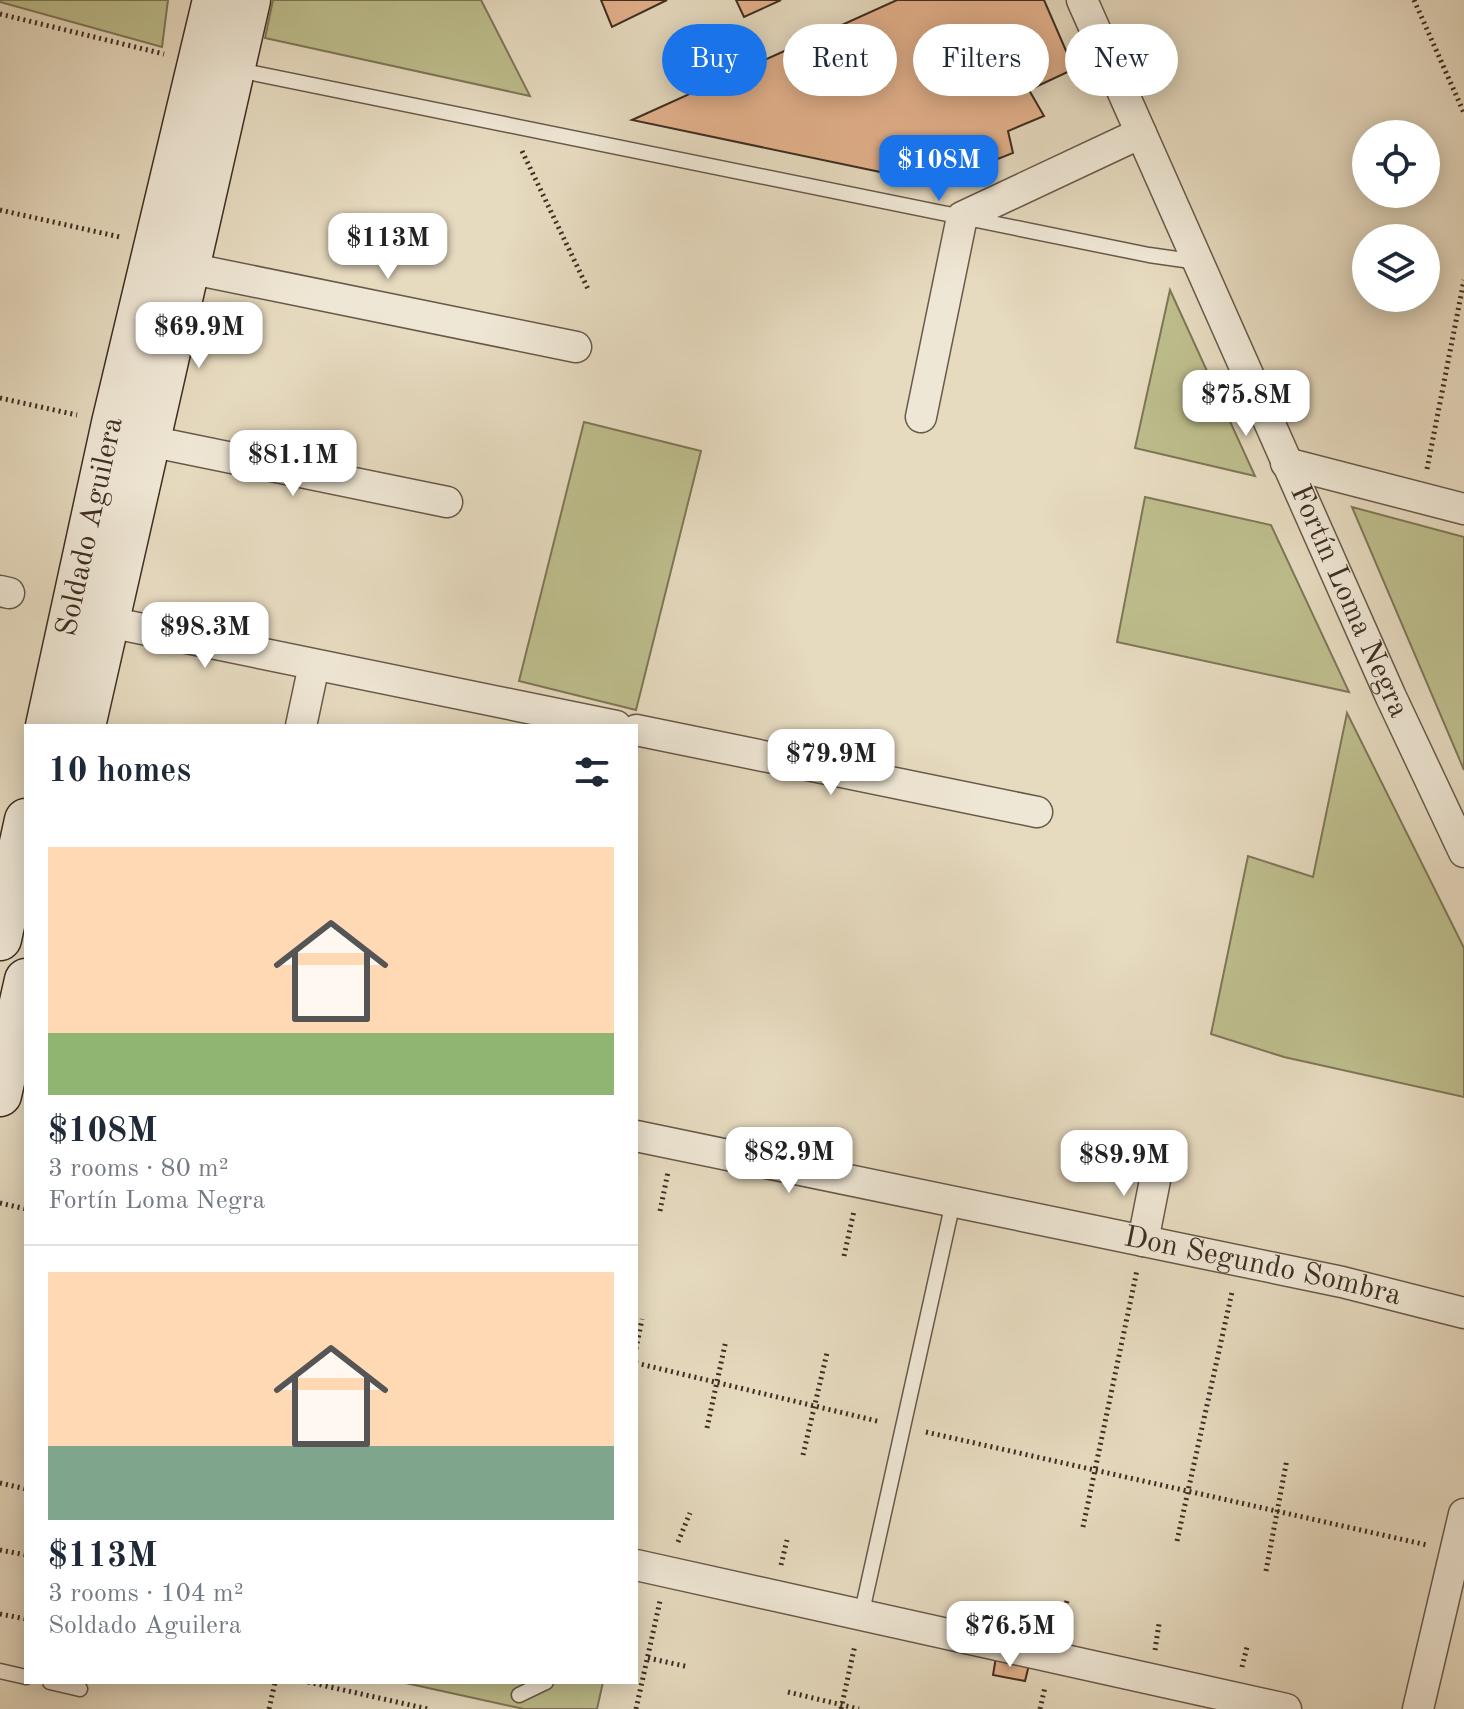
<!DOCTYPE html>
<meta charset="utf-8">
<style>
body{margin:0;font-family:"Old Standard TT",serif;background:#f2f2f3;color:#1f2937;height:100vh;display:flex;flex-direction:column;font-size:30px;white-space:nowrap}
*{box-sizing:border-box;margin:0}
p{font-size:26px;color:#747a83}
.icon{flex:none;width:44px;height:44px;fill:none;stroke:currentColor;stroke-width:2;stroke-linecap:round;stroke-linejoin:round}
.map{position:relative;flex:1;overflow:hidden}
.drawer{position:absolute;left:24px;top:724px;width:614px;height:960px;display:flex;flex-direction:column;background:#fff;border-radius:0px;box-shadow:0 4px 20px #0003}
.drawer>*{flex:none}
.banner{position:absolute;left:662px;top:24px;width:682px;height:72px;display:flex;gap:16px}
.controls{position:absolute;left:1352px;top:120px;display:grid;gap:16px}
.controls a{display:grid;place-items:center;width:88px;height:88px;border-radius:50%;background:#fff;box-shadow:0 4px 20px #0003;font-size:40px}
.price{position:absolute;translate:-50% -68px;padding:0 18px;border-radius:16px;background:#fff;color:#222;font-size:26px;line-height:52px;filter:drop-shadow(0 2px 4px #0008)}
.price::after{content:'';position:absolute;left:50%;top:48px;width:24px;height:18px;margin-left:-12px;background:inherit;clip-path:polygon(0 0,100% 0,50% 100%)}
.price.active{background:#1a73e8;color:#fff}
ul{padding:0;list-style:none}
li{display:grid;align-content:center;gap:16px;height:424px;padding:0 24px}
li+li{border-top:2px solid #e0e1e3}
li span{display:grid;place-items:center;height:248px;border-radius:0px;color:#555}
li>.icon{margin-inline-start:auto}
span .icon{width:144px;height:144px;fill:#fffc;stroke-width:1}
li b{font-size:34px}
h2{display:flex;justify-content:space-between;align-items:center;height:96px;padding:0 24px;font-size:34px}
.pill{padding:0 28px;border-radius:36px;background:#fff;box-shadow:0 4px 20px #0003;font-size:28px;line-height:72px}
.pill.active{background:#1a73e8;color:#fff}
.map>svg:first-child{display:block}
.green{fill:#bdbd8c;stroke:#7e7657;stroke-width:2}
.building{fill:#e3b18c;stroke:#3e2e22;stroke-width:2}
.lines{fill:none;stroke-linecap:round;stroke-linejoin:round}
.lane-casing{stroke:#685949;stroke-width:17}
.street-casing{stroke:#685949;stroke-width:33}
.secondary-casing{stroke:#3e2e22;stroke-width:45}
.path{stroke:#3e2e22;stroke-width:5;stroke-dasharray:2 4;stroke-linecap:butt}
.lane{stroke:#efe7d5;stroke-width:14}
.street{stroke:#efe7d5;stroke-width:30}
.secondary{stroke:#efe7d5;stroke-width:42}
.labels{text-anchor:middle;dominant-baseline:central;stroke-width:6;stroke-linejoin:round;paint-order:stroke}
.street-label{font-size:30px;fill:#3e2e22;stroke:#efe7d5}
</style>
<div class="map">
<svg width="1464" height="1709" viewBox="0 0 1464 1709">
<rect width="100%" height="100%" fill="#e6dabf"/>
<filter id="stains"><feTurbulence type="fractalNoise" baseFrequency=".0025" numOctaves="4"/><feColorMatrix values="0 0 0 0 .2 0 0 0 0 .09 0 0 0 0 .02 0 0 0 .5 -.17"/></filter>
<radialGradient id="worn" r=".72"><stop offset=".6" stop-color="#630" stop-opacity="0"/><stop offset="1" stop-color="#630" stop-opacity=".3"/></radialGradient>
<g class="green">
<polygon points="0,0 168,0 162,47 0,2"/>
<polygon points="273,0 481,0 530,96 265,38"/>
<polygon points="1170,290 1255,476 1135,448"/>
<polygon points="584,422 701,451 636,710 519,681"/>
<polygon points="1145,497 1271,525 1349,692 1117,642"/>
<polygon points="1352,507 1464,537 1464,770"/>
<polygon points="1347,713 1464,948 1464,1097 1284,1057 1211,1034 1248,856 1313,877"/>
<polygon points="401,1682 603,1682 597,1709 524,1709"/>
</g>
<g class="building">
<polygon points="601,0 667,0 612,27"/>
<polygon points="736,0 781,0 744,17"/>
<polygon points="897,0 1044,0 1074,69 1029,90 1044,116 1008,131 1013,153 965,172 914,160 909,178 632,120"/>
<polygon points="996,1657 1029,1665 1025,1681 993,1675"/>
</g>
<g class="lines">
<g class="lane-casing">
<g id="lane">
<polyline points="238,70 1149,255 1198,262"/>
<polyline points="861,1616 953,1202"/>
<polyline points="0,1671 26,1677"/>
<polyline points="50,1682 80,1689"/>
<polyline points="519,1695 546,1682"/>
</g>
</g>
<g class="street-casing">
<g id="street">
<path id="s1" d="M1082,0L1391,697L1464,852"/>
<polyline points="188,268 576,347"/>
<polyline points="921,417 962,217 1141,133"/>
<polyline points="149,441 447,502"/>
<polyline points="1286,463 1464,509"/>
<polyline points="0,591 9,593"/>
<polyline points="89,618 616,726"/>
<polyline points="301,726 314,665"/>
<polyline points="636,730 1037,812"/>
<path id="s2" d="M636,1136L1342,1282L1464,1313"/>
<polyline points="1143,1241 1158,1165"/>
<polyline points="636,1565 1286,1709"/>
<polyline points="1418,1709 1464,1514"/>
</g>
</g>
<g class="secondary-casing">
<g id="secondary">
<path id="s3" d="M47,726L113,423L214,0"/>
<polyline points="84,726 249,0"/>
<polyline points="0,939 26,820"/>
<polyline points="0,1095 26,980"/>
</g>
</g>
<g class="path">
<polyline points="1414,0 1464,113"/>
<polyline points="0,14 164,54"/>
<polyline points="522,151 588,289"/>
<polyline points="0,210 120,237"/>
<polyline points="0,398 77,415"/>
<polyline points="1427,469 1464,280"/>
<polyline points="0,1203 26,1209"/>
<polyline points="660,1211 668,1172"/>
<polyline points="844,1256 854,1211"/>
<polyline points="636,1349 642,1319"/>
<polyline points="636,1363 881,1422"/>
<polyline points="707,1428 726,1340"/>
<polyline points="926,1432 1427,1545"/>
<polyline points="803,1455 827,1353"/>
<polyline points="0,1483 26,1489"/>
<polyline points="1083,1527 1137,1270"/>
<polyline points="1177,1541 1232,1292"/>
<polyline points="678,1542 690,1513"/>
<polyline points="0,1550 26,1555"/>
<polyline points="781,1565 787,1540"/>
<polyline points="1266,1571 1287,1459"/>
<polyline points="0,1614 26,1619"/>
<polyline points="1060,1626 1067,1601"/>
<polyline points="1155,1650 1159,1624"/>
<polyline points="648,1658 689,1667"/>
<polyline points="1242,1667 1247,1647"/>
<polyline points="308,1682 428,1709"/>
<polyline points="788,1692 859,1709"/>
<polyline points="269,1709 275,1682"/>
<polyline points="636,1709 660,1601"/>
<polyline points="841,1709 855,1645"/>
<polyline points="1040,1709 1045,1687"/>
</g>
<use href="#lane" class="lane"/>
<use href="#street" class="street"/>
<use href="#secondary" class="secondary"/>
</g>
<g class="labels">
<g class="street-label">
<text stroke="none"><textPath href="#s3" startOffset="204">Soldado Aguilera</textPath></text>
<text stroke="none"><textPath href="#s1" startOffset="658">Fortín Loma Negra</textPath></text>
<text stroke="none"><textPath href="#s2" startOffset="640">Don Segundo Sombra</textPath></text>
</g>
</g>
<rect width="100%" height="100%" filter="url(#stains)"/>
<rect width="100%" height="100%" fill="url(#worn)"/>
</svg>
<div class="controls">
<a><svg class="icon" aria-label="locate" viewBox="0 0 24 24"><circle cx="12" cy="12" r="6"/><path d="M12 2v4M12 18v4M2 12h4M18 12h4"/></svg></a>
<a><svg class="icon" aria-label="layers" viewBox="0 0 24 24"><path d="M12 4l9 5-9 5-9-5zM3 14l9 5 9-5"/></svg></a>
</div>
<b class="price active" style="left:939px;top:203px">$108M</b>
<b class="price" style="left:388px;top:281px">$113M</b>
<b class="price" style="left:199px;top:370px">$69.9M</b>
<b class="price" style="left:1246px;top:438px">$75.8M</b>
<b class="price" style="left:293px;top:498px">$81.1M</b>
<b class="price" style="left:205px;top:670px">$98.3M</b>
<b class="price" style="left:831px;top:797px">$79.9M</b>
<b class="price" style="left:789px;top:1195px">$82.9M</b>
<b class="price" style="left:1124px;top:1198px">$89.9M</b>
<b class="price" style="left:1010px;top:1669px">$76.5M</b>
<div class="banner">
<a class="pill active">Buy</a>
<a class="pill">Rent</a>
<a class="pill">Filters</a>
<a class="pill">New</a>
</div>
<section class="drawer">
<h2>10 homes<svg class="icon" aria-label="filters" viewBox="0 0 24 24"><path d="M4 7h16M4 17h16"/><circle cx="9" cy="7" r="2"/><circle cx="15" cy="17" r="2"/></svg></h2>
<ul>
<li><span style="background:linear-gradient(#ffd9b3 75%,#8fb573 0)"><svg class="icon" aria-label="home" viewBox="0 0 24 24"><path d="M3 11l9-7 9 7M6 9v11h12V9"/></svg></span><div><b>$108M</b><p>3 rooms · 80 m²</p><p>Fortín Loma Negra</p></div></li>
<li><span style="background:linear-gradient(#ffd9b3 70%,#7fa58c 0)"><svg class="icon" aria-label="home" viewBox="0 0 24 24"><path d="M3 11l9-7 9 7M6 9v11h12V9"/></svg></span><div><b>$113M</b><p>3 rooms · 104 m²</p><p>Soldado Aguilera</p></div></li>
</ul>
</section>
</div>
